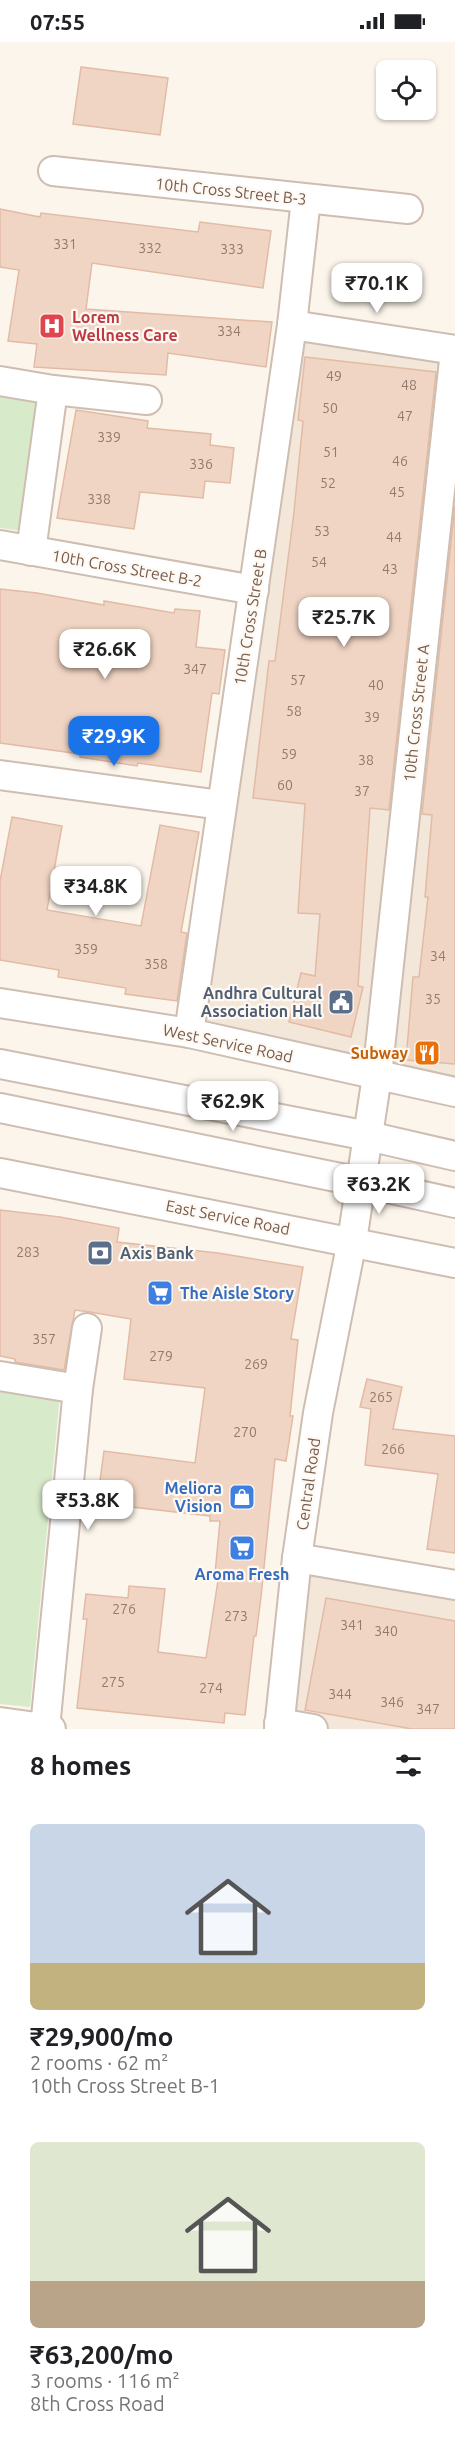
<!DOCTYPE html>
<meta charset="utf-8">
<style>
body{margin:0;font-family:Ubuntu,sans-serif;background:#f2f2f2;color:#202124;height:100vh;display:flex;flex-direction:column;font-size:22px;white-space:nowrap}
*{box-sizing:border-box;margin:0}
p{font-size:20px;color:#757577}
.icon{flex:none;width:33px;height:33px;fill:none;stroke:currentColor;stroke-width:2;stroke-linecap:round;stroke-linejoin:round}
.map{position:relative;height:1687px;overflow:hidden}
.sheet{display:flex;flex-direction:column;background:#fff;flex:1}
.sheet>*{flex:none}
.tools{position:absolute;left:376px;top:18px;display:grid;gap:12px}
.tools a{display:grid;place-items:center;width:60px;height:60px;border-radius:9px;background:#fff;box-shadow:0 2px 4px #0004;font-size:30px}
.price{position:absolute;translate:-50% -51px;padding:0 14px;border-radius:12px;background:#fff;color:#222;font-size:20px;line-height:39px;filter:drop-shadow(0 2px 3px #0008)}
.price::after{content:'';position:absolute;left:50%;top:36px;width:18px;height:14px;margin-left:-9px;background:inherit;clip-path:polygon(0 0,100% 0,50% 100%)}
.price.current{background:#1a73e8;color:#fff}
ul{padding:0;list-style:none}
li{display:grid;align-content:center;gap:12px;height:318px;padding:0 30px}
li span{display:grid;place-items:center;height:186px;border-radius:9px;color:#555}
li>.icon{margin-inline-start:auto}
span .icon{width:108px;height:108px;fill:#fffc;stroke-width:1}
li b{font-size:26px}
h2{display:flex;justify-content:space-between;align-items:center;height:72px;padding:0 30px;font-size:26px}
.status{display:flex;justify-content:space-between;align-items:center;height:42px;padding:0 30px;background:#fff;direction:ltr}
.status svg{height:16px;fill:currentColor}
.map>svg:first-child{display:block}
.residential{fill:#f3e7da}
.green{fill:#d7eac9}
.building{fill:#f0d5c4;stroke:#e2bba5;stroke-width:1.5}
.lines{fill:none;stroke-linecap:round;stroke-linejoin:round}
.minor-casing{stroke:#cebdb1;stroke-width:32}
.minor{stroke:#fff;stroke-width:28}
.labels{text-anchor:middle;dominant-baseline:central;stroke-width:4.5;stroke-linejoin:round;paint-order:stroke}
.number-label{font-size:14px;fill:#957a6c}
.street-label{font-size:16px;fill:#775c4f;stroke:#fef9f2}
.health-label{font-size:16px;font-weight:bold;fill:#be3a42;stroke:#fef9f2;text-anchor:start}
.service-label{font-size:16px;font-weight:bold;fill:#4e5e75;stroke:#fef9f2;text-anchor:end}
.food-label{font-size:16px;font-weight:bold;fill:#c56008;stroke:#fef9f2;text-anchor:end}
.shop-label{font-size:16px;font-weight:bold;fill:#366cbe;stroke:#fef9f2;text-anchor:start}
</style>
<div class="status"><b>07:55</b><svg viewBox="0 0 49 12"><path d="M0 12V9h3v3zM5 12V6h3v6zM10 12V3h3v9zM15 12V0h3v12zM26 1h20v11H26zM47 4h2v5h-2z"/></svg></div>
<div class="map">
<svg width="455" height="1687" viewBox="0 0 455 1687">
<rect width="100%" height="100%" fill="#fcf5eb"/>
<g class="residential">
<polygon points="298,290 455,315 455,1040 198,990"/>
<polygon points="309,1531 455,1557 455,1687 290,1687"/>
</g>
<g class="green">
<polygon points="0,352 31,356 40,370 23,489 0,486"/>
<polygon points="0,1346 60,1353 30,1665 0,1662"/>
</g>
<g class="building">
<polygon points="81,25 168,36 160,93 73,82"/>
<polygon points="0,167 40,175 41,171 198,190 200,180 271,189 263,246 92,221 86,267 272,280 266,325 168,311 166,333 34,325 37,302 8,299 19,228 0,225"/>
<polygon points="305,315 436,330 389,768 370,766 358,944 363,945 351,995 289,980 301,931 315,934 320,872 298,871 305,762 253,756 269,619 275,619 294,470 303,379 298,378"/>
<polygon points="76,368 148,379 147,386 211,392 210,403 234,406 230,441 205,439 203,456 140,450 134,487 57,476"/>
<polygon points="455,463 455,1022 406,1018 413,935 419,935 428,855 425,855 432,773 422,772"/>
<polygon points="0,547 37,551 104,563 104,559 174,571 175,567 200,569 196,605 225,608 219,652 212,651 201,730 138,721 137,724 80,715 80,712 0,701"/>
<polygon points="12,775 62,784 47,868 141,884 160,783 199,790 181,890 187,891 177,959 125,952 126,946 58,935 59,928 0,918 0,839"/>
<polygon points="0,1168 60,1175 119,1186 117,1200 218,1211 303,1225 291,1297 298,1298 290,1374 293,1374 286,1419 275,1417 261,1555 256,1594 254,1594 245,1673 225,1671 224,1681 77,1666 87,1577 83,1577 86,1552 128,1556 129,1544 165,1547 158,1610 206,1616 219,1532 215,1532 220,1479 210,1479 210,1474 97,1461 104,1409 195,1421 205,1346 124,1337 131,1277 90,1270 75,1268 64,1328 15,1320 15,1317 0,1314"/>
<polygon points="367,1337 402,1345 393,1387 455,1394 455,1511 427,1507 438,1432 365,1423 371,1367 360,1365"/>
<polygon points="326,1556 455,1579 455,1687 412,1687 305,1668"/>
</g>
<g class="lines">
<g class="minor-casing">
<g id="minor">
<polyline points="53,129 408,167"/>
<polyline points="292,283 455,308"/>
<polyline points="0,339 53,348 147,358"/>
<polyline points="0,503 254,548"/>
<polyline points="31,509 53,348"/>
<polyline points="0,733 221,763"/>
<polyline points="0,961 189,991 455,1050"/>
<polyline points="189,991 292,283 306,157"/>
<polyline points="0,1022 368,1094 455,1114"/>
<polyline points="0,1066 360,1140 455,1161"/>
<polyline points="0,1131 455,1221"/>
<polyline points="0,1334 78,1347"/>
<polyline points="297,1516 455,1543"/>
<polyline points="0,1680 51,1687"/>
<polyline points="279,1681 313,1687"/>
<polyline points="45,1686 78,1347 87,1286"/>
<polyline points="279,1687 297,1516 318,1371 352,1199 377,1034 455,309"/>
</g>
</g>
<use href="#minor" class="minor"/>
</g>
<defs>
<g id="hospital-square" transform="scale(1.35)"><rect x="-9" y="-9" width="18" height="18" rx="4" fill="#e0444e" stroke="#fef9f2"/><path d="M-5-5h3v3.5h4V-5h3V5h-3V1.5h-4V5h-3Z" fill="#fff"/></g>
<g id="civic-square" transform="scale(1.35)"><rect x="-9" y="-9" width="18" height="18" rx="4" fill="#5c6f8a" stroke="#fef9f2"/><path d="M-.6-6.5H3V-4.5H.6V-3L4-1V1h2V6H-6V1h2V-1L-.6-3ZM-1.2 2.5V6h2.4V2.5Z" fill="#fff"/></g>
<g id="restaurant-square" transform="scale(1.35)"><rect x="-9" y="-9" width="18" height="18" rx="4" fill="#e8710a" stroke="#fef9f2"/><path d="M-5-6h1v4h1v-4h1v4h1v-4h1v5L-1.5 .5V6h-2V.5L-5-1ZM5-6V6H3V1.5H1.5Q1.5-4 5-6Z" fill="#fff"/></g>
<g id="bank-square" transform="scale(1.35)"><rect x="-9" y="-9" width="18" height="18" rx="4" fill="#5c6f8a" stroke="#fef9f2"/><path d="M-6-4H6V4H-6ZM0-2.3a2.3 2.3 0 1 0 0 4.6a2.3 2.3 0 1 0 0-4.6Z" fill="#fff"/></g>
<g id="supermarket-square" transform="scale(1.35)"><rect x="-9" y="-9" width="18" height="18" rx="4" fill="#3f7fe0" stroke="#fef9f2"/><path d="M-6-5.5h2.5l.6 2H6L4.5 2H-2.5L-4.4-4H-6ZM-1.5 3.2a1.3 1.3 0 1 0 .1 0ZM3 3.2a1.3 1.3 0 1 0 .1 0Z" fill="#fff"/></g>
<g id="shop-square" transform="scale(1.35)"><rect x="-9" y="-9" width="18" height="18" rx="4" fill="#3f7fe0" stroke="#fef9f2"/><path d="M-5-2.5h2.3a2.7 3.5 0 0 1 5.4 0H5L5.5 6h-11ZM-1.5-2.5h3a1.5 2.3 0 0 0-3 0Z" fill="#fff"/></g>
</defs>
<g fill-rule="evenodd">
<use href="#hospital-square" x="52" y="284"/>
<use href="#civic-square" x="341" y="960"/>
<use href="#restaurant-square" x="427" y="1011"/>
<use href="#bank-square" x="100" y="1211"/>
<use href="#supermarket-square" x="160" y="1251"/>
<use href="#shop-square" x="242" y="1455"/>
<use href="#supermarket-square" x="242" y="1506"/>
</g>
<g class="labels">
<g class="number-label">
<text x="65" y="202">331</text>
<text x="150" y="206">332</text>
<text x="232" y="207">333</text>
<text x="229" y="289">334</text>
<text x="334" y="334">49</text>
<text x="409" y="343">48</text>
<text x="330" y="366">50</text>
<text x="405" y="374">47</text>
<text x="109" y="395">339</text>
<text x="331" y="410">51</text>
<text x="400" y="419">46</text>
<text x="201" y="422">336</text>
<text x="328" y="441">52</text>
<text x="397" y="450">45</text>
<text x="99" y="457">338</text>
<text x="322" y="489">53</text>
<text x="394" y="495">44</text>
<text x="319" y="520">54</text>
<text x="390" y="527">43</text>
<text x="195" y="627">347</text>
<text x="298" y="638">57</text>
<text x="376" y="643">40</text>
<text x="294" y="669">58</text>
<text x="372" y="675">39</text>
<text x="289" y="712">59</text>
<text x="366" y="718">38</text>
<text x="285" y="743">60</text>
<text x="362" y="749">37</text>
<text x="86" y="907">359</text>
<text x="438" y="914">34</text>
<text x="156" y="922">358</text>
<text x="433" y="957">35</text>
<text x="28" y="1210">283</text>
<text x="44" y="1297">357</text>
<text x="161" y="1314">279</text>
<text x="256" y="1322">269</text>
<text x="381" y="1355">265</text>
<text x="245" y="1390">270</text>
<text x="393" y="1407">266</text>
<text x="124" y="1567">276</text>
<text x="236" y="1574">273</text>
<text x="352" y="1583">341</text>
<text x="386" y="1589">340</text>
<text x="113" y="1640">275</text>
<text x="211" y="1646">274</text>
<text x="340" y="1652">344</text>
<text x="392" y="1660">346</text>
<text x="428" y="1667">347</text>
</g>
<g class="street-label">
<text transform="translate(231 149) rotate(6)">10th Cross Street B-3</text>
<text transform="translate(127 526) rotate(10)">10th Cross Street B-2</text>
<text transform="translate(250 575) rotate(-81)">10th Cross Street B</text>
<text transform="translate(416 671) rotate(-84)">10th Cross Street A</text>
<text transform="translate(228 1001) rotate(12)">West Service Road</text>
<text transform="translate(228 1175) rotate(11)">East Service Road</text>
<text transform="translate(308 1442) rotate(-82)">Central Road</text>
</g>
<g class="health-label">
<text x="72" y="275">Lorem<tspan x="72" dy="18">Wellness Care</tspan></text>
</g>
<g class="service-label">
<text x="322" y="951">Andhra Cultural<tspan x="322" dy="18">Association Hall</tspan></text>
<text x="120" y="1211" text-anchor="start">Axis Bank</text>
</g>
<g class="food-label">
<text x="408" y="1011">Subway</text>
</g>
<g class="shop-label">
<text x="180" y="1251">The Aisle Story</text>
<text x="222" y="1446" text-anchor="end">Meliora<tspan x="222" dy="18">Vision</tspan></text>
<text x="242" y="1532" text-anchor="middle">Aroma Fresh</text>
</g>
</g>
</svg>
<div class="tools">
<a><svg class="icon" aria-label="locate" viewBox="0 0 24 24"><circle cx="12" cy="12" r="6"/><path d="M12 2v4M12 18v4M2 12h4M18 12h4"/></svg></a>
</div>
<b class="price" style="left:377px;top:272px">₹70.1K</b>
<b class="price" style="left:344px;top:606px">₹25.7K</b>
<b class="price" style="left:105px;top:638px">₹26.6K</b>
<b class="price current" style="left:114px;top:725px">₹29.9K</b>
<b class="price" style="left:96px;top:875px">₹34.8K</b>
<b class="price" style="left:233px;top:1090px">₹62.9K</b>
<b class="price" style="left:379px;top:1173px">₹63.2K</b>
<b class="price" style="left:88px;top:1489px">₹53.8K</b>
</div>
<section class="sheet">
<h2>8 homes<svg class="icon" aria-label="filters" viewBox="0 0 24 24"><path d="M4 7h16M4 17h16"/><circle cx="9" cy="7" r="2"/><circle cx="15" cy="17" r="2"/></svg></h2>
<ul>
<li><span style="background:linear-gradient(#c9d6e8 75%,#c2b280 0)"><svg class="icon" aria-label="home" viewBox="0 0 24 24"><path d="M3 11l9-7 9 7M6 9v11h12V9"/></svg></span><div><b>₹29,900/mo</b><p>2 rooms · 62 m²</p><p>10th Cross Street B-1</p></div></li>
<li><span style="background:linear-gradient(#dfe7d0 75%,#b9a48a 0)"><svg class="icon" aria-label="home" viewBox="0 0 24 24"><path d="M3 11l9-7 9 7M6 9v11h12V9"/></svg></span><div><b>₹63,200/mo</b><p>3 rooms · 116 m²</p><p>8th Cross Road</p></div></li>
</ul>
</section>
